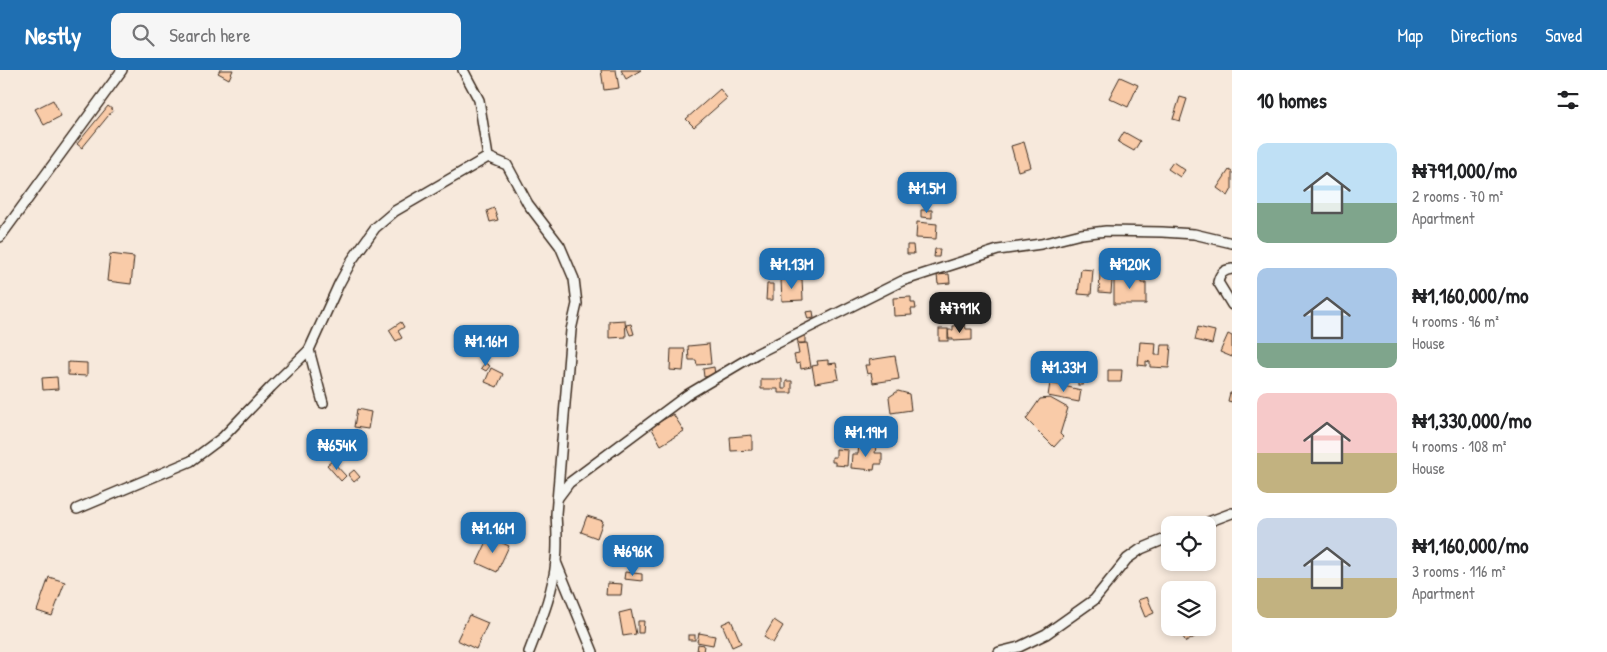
<!DOCTYPE html>
<meta charset="utf-8">
<style>
body{margin:0;font-family:"Patrick Hand",sans-serif;background:#f6f6f6;color:#202124;height:100vh;display:flex;flex-direction:column;font-size:19px;white-space:nowrap}
*{box-sizing:border-box;margin:0}
p{font-size:16px;color:#757577}
.icon{flex:none;width:28px;height:28px;fill:none;stroke:currentColor;stroke-width:2;stroke-linecap:round;stroke-linejoin:round}
.map{position:relative;flex:1;overflow:hidden}
.drawer{display:flex;flex-direction:column;background:#fff;width:375px}
.drawer>*{flex:none}
.controls{position:absolute;left:1161px;top:446px;display:grid;gap:10px}
.controls a{display:grid;place-items:center;width:55px;height:55px;border-radius:10px;background:#fff;box-shadow:0 2px 8px #0003;font-size:25px}
.price{position:absolute;translate:-50% -42px;padding:0 11px;border-radius:10px;background:#1f6fb2;color:#fff;font-size:16px;line-height:32px;filter:drop-shadow(0 1px 2px #0008)}
.price::after{content:'';position:absolute;left:50%;top:30px;width:15px;height:11px;margin-left:-8px;background:inherit;clip-path:polygon(0 0,100% 0,50% 100%)}
.price.on{background:#222;color:#fff}
ul{padding:0;list-style:none}
li{display:flex;align-items:center;gap:15px;height:125px;padding:0 25px}
li span{display:grid;place-items:center;flex:none;width:140px;height:100px;border-radius:10px;color:#555}
li>.icon{margin-inline-start:auto}
span .icon{width:60px;height:60px;fill:#fffc;stroke-width:1}
li b{font-size:21px}
h2{display:flex;justify-content:space-between;align-items:center;height:60px;padding:0 25px;font-size:21px}
header{display:flex;align-items:center;gap:30px;box-sizing:border-box;height:70px;padding:0 25px;background:#1f6fb2;color:#fff}
header strong{font-size:24px}
nav{display:flex;gap:28px;margin-inline-start:auto;font-size:18px}
.search{width:350px;height:45px;background:#f6f6f6;display:flex;align-items:center;gap:12px;box-sizing:border-box;padding:0 18px;border-radius:10px;color:#757577;font-size:19px}
main{display:flex;flex:1;min-height:0}
.map>svg:first-child{display:block}
.building{fill:#f9cba8;stroke:#3b2a1e}
.lines{fill:none;stroke-linecap:round;stroke-linejoin:round}
.minor-casing{stroke:#3b2a1e;stroke-width:12}
.minor{stroke:#f6f6f2;stroke-width:9}
</style>
<header>
<strong>Nestly</strong>
<div class="search"><svg class="icon" aria-label="search" viewBox="0 0 24 24"><circle cx="10" cy="10" r="6"/><path d="M15 15l6 6"/></svg>Search here</div>
<nav><a>Map</a><a>Directions</a><a>Saved</a></nav>
</header>
<main>
<div class="map">
<svg width="1232" height="582" viewBox="0 0 1232 582">
<rect width="100%" height="100%" fill="#f7e9dc"/>
<filter id="ink" filterUnits="userSpaceOnUse"><feTurbulence type="fractalNoise" baseFrequency=".02" numOctaves="2"/><feDisplacementMap in="SourceGraphic" scale="10" xChannelSelector="R" yChannelSelector="G"/><feConvolveMatrix kernelMatrix="1 2 1 2 8 2 1 2 1" color-interpolation-filters="sRGB"/></filter>
<g filter="url(#ink)">
<g class="building">
<polygon points="220,0 233,0 229,9 218,3"/>
<polygon points="601,0 616,0 619,18 604,20"/>
<polygon points="621,0 641,0 626,9"/>
<polygon points="1120,7 1138,15 1128,37 1109,28"/>
<polygon points="720,19 727,28 694,57 686,49"/>
<polygon points="1180,27 1187,29 1180,51 1173,49"/>
<polygon points="53,30 61,46 44,55 35,39"/>
<polygon points="108,36 113,40 82,78 77,74"/>
<polygon points="1124,62 1140,71 1134,81 1118,72"/>
<polygon points="1024,72 1031,97 1018,101 1011,76"/>
<polygon points="1173,92 1185,100 1180,107 1168,99"/>
<polygon points="1229,100 1232,102 1232,119 1228,126 1217,118"/>
<polygon points="494,138 498,150 490,152 487,141"/>
<polygon points="921,140 932,140 932,148 921,147"/>
<polygon points="917,152 937,154 936,169 916,168"/>
<polygon points="907,175 913,175 914,184 907,184"/>
<polygon points="935,179 940,179 939,187 934,187"/>
<polygon points="1140,182 1155,183 1154,192 1139,191"/>
<polygon points="110,184 134,187 131,214 107,211"/>
<polygon points="1101,184 1114,184 1111,223 1099,222"/>
<polygon points="1081,199 1093,200 1091,225 1078,224"/>
<polygon points="949,204 950,213 938,214 937,205"/>
<polygon points="1137,205 1142,206 1142,213 1146,213 1146,234 1114,234 1114,206"/>
<polygon points="802,209 803,230 782,231 781,210"/>
<polygon points="767,214 773,214 773,230 766,230"/>
<polygon points="911,227 911,233 915,233 916,239 911,239 912,245 894,246 893,228"/>
<polygon points="813,241 814,248 808,249 806,242"/>
<polygon points="625,250 626,267 609,268 609,251"/>
<polygon points="401,252 404,257 398,261 402,268 396,271 389,260"/>
<polygon points="631,254 634,264 630,265 626,255"/>
<polygon points="965,255 966,259 972,259 972,270 953,271 953,269 949,269 948,260 953,260 953,256"/>
<polygon points="1198,257 1215,261 1212,274 1195,270"/>
<rect x="939" y="259" width="9" height="12"/>
<polygon points="1228,264 1232,266 1232,287 1220,282"/>
<polygon points="805,265 805,273 798,273 797,266"/>
<polygon points="1140,272 1156,273 1155,285 1160,285 1161,275 1171,275 1169,298 1150,297 1150,292 1146,291 1146,296 1138,295"/>
<polygon points="807,273 811,297 801,299 800,293 796,294 794,285 799,284 797,274"/>
<polygon points="709,274 711,294 697,295 696,290 689,290 688,276"/>
<polygon points="671,279 685,279 683,301 670,300"/>
<polygon points="895,286 899,309 873,313 871,303 867,304 865,295 870,295 869,290"/>
<polygon points="828,290 828,294 836,293 839,309 815,313 812,296 818,295 817,291"/>
<polygon points="68,292 87,293 87,306 68,305"/>
<polygon points="485,293 490,296 486,301 481,298"/>
<polygon points="1055,294 1073,300 1071,307 1053,301"/>
<polygon points="714,297 715,305 704,307 703,299"/>
<polygon points="491,298 503,304 497,317 485,312"/>
<polygon points="1075,299 1083,302 1081,305 1074,302"/>
<polygon points="1108,300 1122,300 1121,312 1108,312"/>
<polygon points="1050,301 1070,308 1068,314 1048,307"/>
<polygon points="57,307 58,319 43,320 42,308"/>
<polygon points="761,309 782,309 782,319 786,319 786,311 792,311 792,323 778,323 778,319 761,319"/>
<rect x="1078" y="310" width="5" height="5"/>
<polygon points="1050,313 1081,320 1079,332 1048,326"/>
<polygon points="898,321 909,324 911,340 891,343 889,327"/>
<polygon points="1230,323 1232,323 1232,332 1228,331"/>
<polygon points="1050,328 1068,338 1060,364 1063,367 1054,377 1026,349 1040,329"/>
<polygon points="357,339 371,342 368,359 354,357"/>
<polygon points="673,344 684,361 661,375 651,357"/>
<polygon points="334,361 351,372 347,379 330,368"/>
<polygon points="752,365 752,380 731,381 730,367"/>
<polygon points="859,375 876,376 875,383 882,383 882,394 875,394 874,400 851,398 852,384 858,384"/>
<polygon points="836,379 848,380 847,396 835,395 835,392 832,392 832,387 836,387"/>
<polygon points="332,391 346,406 341,411 327,395"/>
<polygon points="354,400 360,407 354,412 348,405"/>
<polygon points="587,446 603,451 597,468 581,462"/>
<polygon points="479,449 492,455 490,461 476,454"/>
<polygon points="489,467 509,476 497,502 477,493"/>
<polygon points="625,502 642,504 642,511 624,509"/>
<polygon points="49,507 65,512 52,546 37,541"/>
<polygon points="607,513 622,514 621,525 606,525"/>
<polygon points="1147,527 1154,543 1145,547 1138,530"/>
<polygon points="631,540 636,564 623,566 619,543"/>
<polygon points="469,545 488,553 476,579 457,570"/>
<polygon points="731,550 741,573 732,577 722,554"/>
<polygon points="774,550 783,556 773,573 764,567"/>
<polygon points="638,551 644,551 643,563 638,563"/>
<polygon points="1182,558 1200,558 1203,562 1186,572 1179,560"/>
<polygon points="699,563 715,566 713,575 697,572"/>
<rect x="688" y="565" width="7" height="5"/>
<polygon points="698,574 704,575 703,582 697,581"/>
</g>
<g class="lines">
<g class="minor-casing">
<g id="minor">
<path d="M463,0L479,30L488,87L507,95L528,134L560,176L574,209L577,234L571,260L556,444C557,460 558,475 556,491C553,523 540,553 529,582"/>
<polyline points="0,167 122,0"/>
<path d="M1232,199C1223,200 1220,204 1218,212L1232,235"/>
<polyline points="323,333 309,280 339,214 352,190 375,158 395,141 488,87"/>
<polyline points="557,429 569,413 687,325 756,284 902,211 998,180 1041,174 1081,164 1106,161 1162,162 1194,164 1232,173"/>
<polyline points="77,439 191,391 223,367 271,317 309,280"/>
<polyline points="1200,455 1232,443"/>
<polyline points="556,492 593,582"/>
<polyline points="999,582 1019,577 1046,564 1094,530 1127,489 1141,479 1170,467"/>
</g>
</g>
<use href="#minor" class="minor"/>
</g>
</g>
</svg>
<div class="controls">
<a><svg class="icon" aria-label="locate" viewBox="0 0 24 24"><circle cx="12" cy="12" r="6"/><path d="M12 2v4M12 18v4M2 12h4M18 12h4"/></svg></a>
<a><svg class="icon" aria-label="layers" viewBox="0 0 24 24"><path d="M12 4l9 5-9 5-9-5zM3 14l9 5 9-5"/></svg></a>
</div>
<b class="price" style="left:927px;top:144px">₦1.5M</b>
<b class="price" style="left:792px;top:220px">₦1.13M</b>
<b class="price" style="left:1130px;top:220px">₦920K</b>
<b class="price on" style="left:960px;top:264px">₦791K</b>
<b class="price" style="left:486px;top:297px">₦1.16M</b>
<b class="price" style="left:1064px;top:323px">₦1.33M</b>
<b class="price" style="left:866px;top:388px">₦1.19M</b>
<b class="price" style="left:337px;top:401px">₦654K</b>
<b class="price" style="left:493px;top:484px">₦1.16M</b>
<b class="price" style="left:633px;top:507px">₦696K</b>
</div>
<section class="drawer">
<h2>10 homes<svg class="icon" aria-label="filters" viewBox="0 0 24 24"><path d="M4 7h16M4 17h16"/><circle cx="9" cy="7" r="2"/><circle cx="15" cy="17" r="2"/></svg></h2>
<ul>
<li><span style="background:linear-gradient(#bfe0f5 60%,#7fa58c 0)"><svg class="icon" aria-label="home" viewBox="0 0 24 24"><path d="M3 11l9-7 9 7M6 9v11h12V9"/></svg></span><div><b>₦791,000/mo</b><p>2 rooms · 70 m²</p><p>Apartment</p></div></li>
<li><span style="background:linear-gradient(#a9c7e8 75%,#7fa58c 0)"><svg class="icon" aria-label="home" viewBox="0 0 24 24"><path d="M3 11l9-7 9 7M6 9v11h12V9"/></svg></span><div><b>₦1,160,000/mo</b><p>4 rooms · 96 m²</p><p>House</p></div></li>
<li><span style="background:linear-gradient(#f6c9c9 60%,#c2b280 0)"><svg class="icon" aria-label="home" viewBox="0 0 24 24"><path d="M3 11l9-7 9 7M6 9v11h12V9"/></svg></span><div><b>₦1,330,000/mo</b><p>4 rooms · 108 m²</p><p>House</p></div></li>
<li><span style="background:linear-gradient(#c9d6e8 60%,#c2b280 0)"><svg class="icon" aria-label="home" viewBox="0 0 24 24"><path d="M3 11l9-7 9 7M6 9v11h12V9"/></svg></span><div><b>₦1,160,000/mo</b><p>3 rooms · 116 m²</p><p>Apartment</p></div></li>
</ul>
</section>
</main>
